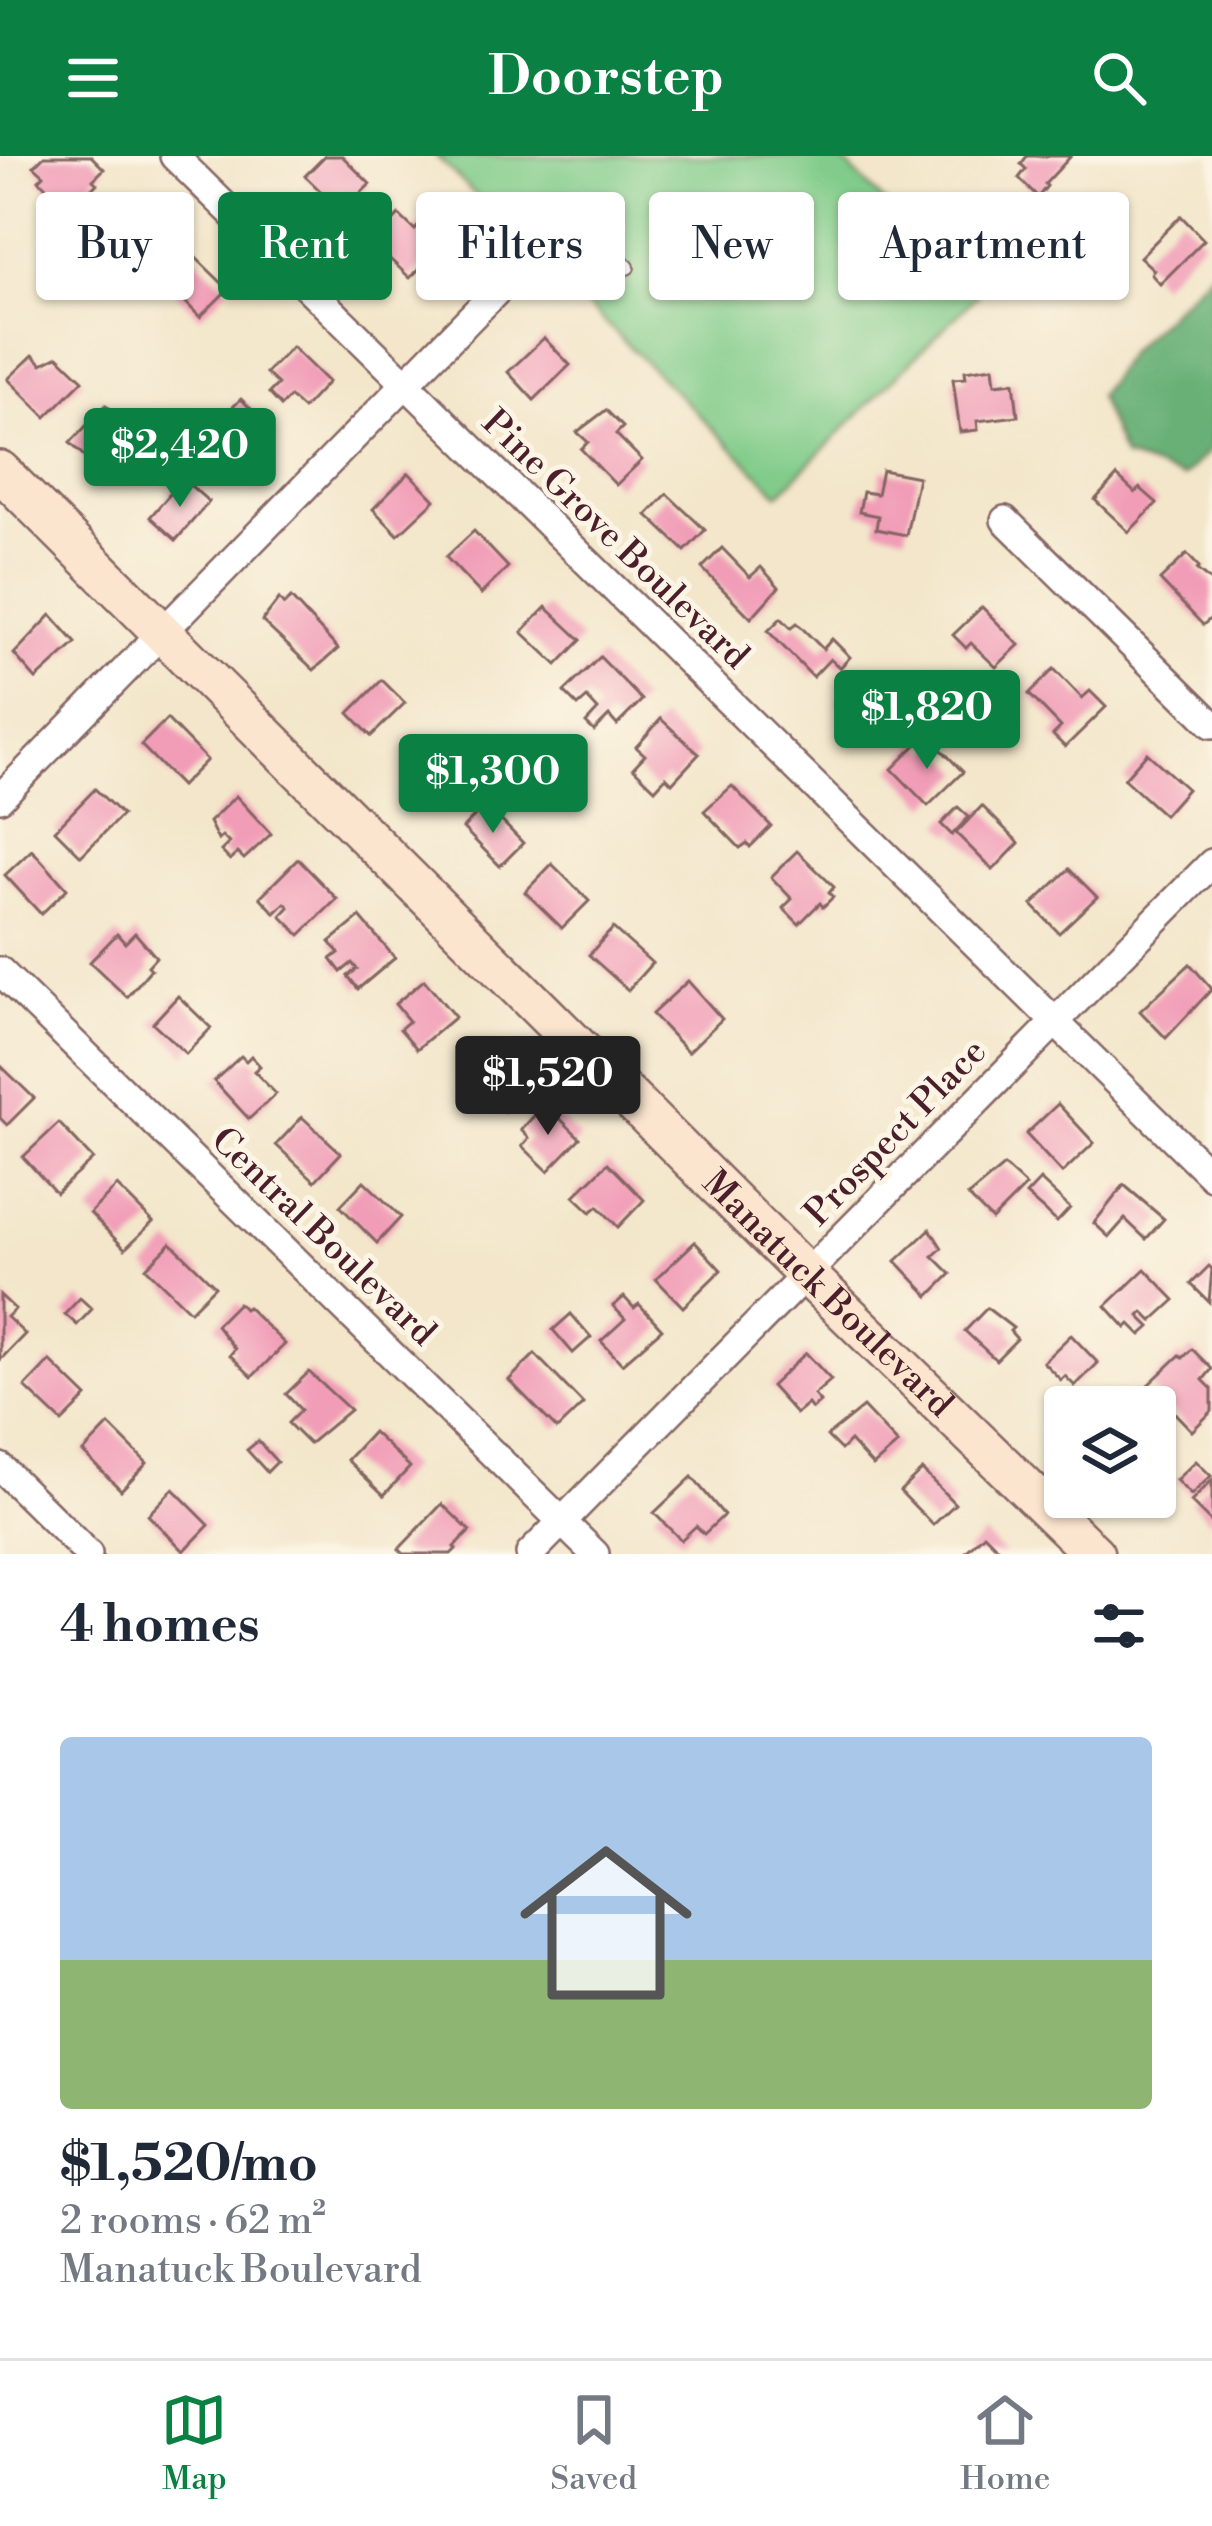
<!DOCTYPE html>
<meta charset="utf-8">
<style>
body{margin:0;font-family:"Libre Bodoni",serif;background:#f6f6f7;color:#1f2937;height:100vh;display:flex;flex-direction:column;font-size:45px;white-space:nowrap}
*{box-sizing:border-box;margin:0}
p{font-size:39px;color:#747a83}
.icon{flex:none;width:66px;height:66px;fill:none;stroke:currentColor;stroke-width:2;stroke-linecap:round;stroke-linejoin:round}
.map{position:relative;height:1398px;overflow:hidden}
.sheet{display:flex;flex-direction:column;background:#fff;flex:1}
.sheet>*{flex:none}
.top-card{position:absolute;left:36px;top:36px;width:1140px;height:108px;display:flex;gap:24px}
.tools{position:absolute;left:1044px;top:1230px;display:grid;gap:24px}
.tools a{display:grid;place-items:center;width:132px;height:132px;border-radius:12px;background:#fff;box-shadow:0 3px 9px #0004;font-size:60px}
.price{position:absolute;translate:-50% -102px;padding:0 27px;border-radius:12px;background:#0b8043;color:#fff;font-size:39px;line-height:78px;filter:drop-shadow(0 3px 6px #0008)}
.price::after{content:'';position:absolute;left:50%;top:72px;width:36px;height:27px;margin-left:-18px;background:inherit;clip-path:polygon(0 0,100% 0,50% 100%)}
.price.active{background:#222;color:#fff}
ul{padding:0;list-style:none}
li{display:grid;align-content:center;gap:24px;height:636px;padding:0 60px}
li+li{border-top:3px solid #e0e1e3}
li span{display:grid;place-items:center;height:372px;border-radius:12px;color:#555}
li>.icon{margin-inline-start:auto}
span .icon{width:216px;height:216px;fill:#fffc;stroke-width:1}
li b{font-size:51px}
h2{display:flex;justify-content:space-between;align-items:center;height:144px;padding:0 60px;font-size:51px}
.tag{padding:0 42px;border-radius:12px;background:#fff;box-shadow:0 3px 9px #0004;font-size:42px;line-height:108px}
.tag.active{background:#0b8043;color:#fff}
header{display:flex;justify-content:space-between;align-items:center;height:156px;padding:0 60px;background:#0b8043;color:#fff;font-size:54px;font-weight:600}
.tab-bar{display:flex;justify-content:space-around;align-items:center;height:168px;border-top:3px solid #e0e1e3;background:#fff;font-size:33px;color:#747a83}
.tab-bar a{display:grid;justify-items:center;gap:6px}
.tab-bar .active{color:#0b8043}
.map>svg:first-child{display:block}
.green{fill:#81cc8a;stroke:#66765a;stroke-width:3}
.forest{fill:#68b076;stroke:#596850;stroke-width:3}
.building{fill:#f19db7}
.lines{fill:none;stroke-linecap:round;stroke-linejoin:round}
.lane-casing{stroke:#856563;stroke-width:18}
.street-casing{stroke:#856563;stroke-width:32}
.secondary-casing{stroke:#856563;stroke-width:44}
.lane{stroke:#fff;stroke-width:14}
.street{stroke:#fff;stroke-width:27}
.secondary{stroke:#fce5cf;stroke-width:39}
.labels{text-anchor:middle;dominant-baseline:central;stroke-width:10;stroke-linejoin:round;paint-order:stroke}
.street-label{font-size:36px;fill:#4a1f2b;stroke:#fcf5e5}
</style>
<header><svg class="icon" aria-label="menu" viewBox="0 0 24 24"><path d="M4 6h16M4 12h16M4 18h16"/></svg>Doorstep<svg class="icon" aria-label="search" viewBox="0 0 24 24"><circle cx="10" cy="10" r="6"/><path d="M15 15l6 6"/></svg></header>
<div class="map">
<svg width="1212" height="1398" viewBox="0 0 1212 1398">
<rect width="100%" height="100%" fill="#fcf5e5"/>
<filter id="ink" filterUnits="userSpaceOnUse"><feTurbulence type="fractalNoise" baseFrequency=".00833" numOctaves="2"/><feDisplacementMap in="SourceGraphic" scale="24" xChannelSelector="R" yChannelSelector="G"/><feConvolveMatrix kernelMatrix="1 2 1 2 8 2 1 2 1" color-interpolation-filters="sRGB"/></filter>
<filter id="wash" filterUnits="userSpaceOnUse"><feTurbulence type="fractalNoise" baseFrequency=".004" numOctaves="4" result="noise"/><feDisplacementMap in="SourceGraphic" scale="48" xChannelSelector="R" yChannelSelector="G"/><feGaussianBlur stdDeviation="2.7" result="paint"/><feColorMatrix in="noise" values="0 0 0 0 0 0 0 0 0 0 0 0 0 0 0 0 0 1.4 0 .05"/><feComposite in="paint" operator="in"/></filter>
<g filter="url(#wash)">
<rect width="100%" height="100%" fill="#f3e6ca"/>
<polygon class="green" points="436,0 838,0 977,139 779,338"/>
<polygon class="forest" points="1212,115 1212,292 1183,321 1123,301 1098,240 1129,195"/>
<g id="blocks">
<g class="building">
<polygon points="44,0 91,0 104,13 93,24 97,28 68,53 39,24 44,19 34,10"/>
<polygon points="325,0 342,0 370,28 342,56 305,20"/>
<polygon points="1027,0 1071,0 1045,28 1047,30 1038,41 1019,22 1026,13 1021,8"/>
<polygon points="131,40 164,72 134,103 127,96 131,92 120,81 114,86 110,82 105,87 94,77"/>
<polygon points="399,59 415,74 422,66 432,75 425,82 438,94 410,122 373,87"/>
<polygon points="1181,60 1204,84 1160,128 1151,118 1154,114 1140,101"/>
<polygon points="190,96 228,133 200,161 163,123"/>
<polygon points="544,182 570,209 534,244 508,216"/>
<polygon points="292,191 328,226 303,253 290,241 281,250 269,237 278,228 266,217"/>
<polygon points="33,199 42,208 58,200 83,224 46,261 8,223"/>
<polygon points="993,211 995,228 1014,226 1018,260 977,265 978,274 960,276 953,223 966,222 965,215"/>
<polygon points="241,243 272,274 237,314 210,288 234,268 229,263 236,256 232,252"/>
<polygon points="106,249 130,271 119,283 133,296 108,322 70,287"/>
<polygon points="606,254 623,271 616,278 642,304 616,329 581,293 588,286 577,276"/>
<polygon points="882,314 918,321 906,379 876,373 878,360 859,356 863,336 877,338"/>
<polygon points="409,317 435,344 398,379 373,353"/>
<polygon points="1117,320 1135,337 1140,332 1157,347 1129,376 1095,344"/>
<polygon points="183,323 209,346 176,384 150,361"/>
<polygon points="667,338 705,374 685,395 647,359"/>
<polygon points="474,375 508,411 481,438 446,401"/>
<polygon points="722,392 750,421 761,411 779,431 751,462 702,412"/>
<polygon points="1187,398 1199,411 1197,414 1212,426 1212,461 1203,469 1160,424"/>
<polygon points="291,442 338,493 314,514 262,465 279,443 284,449"/>
<polygon points="546,451 581,484 557,509 522,476"/>
<polygon points="982,451 1019,489 996,511 971,487 966,492 953,479"/>
<polygon points="51,459 76,487 36,523 14,498"/>
<polygon points="781,462 791,472 797,467 823,493 832,483 850,501 840,512 830,503 813,521 768,475"/>
<polygon points="600,501 642,544 617,569 609,560 594,575 586,567 598,554 587,542 578,550 564,536"/>
<polygon points="1054,513 1082,542 1090,535 1106,551 1065,591 1053,579 1061,571 1029,538"/>
<polygon points="382,524 405,547 371,580 349,557"/>
<polygon points="855,525 894,561 875,582 859,567 855,572 848,565 853,560 837,545"/>
<polygon points="167,563 207,604 181,630 141,589"/>
<polygon points="661,563 699,598 672,627 666,621 655,633 633,612 645,599 636,591"/>
<polygon points="919,586 929,596 936,588 963,616 928,650 892,613"/>
<polygon points="428,590 463,628 438,652 403,613"/>
<polygon points="1147,597 1187,633 1164,659 1124,623"/>
<polygon points="732,630 771,670 750,691 747,687 740,692 704,655"/>
<polygon points="95,633 122,659 81,700 55,674"/>
<polygon points="236,640 271,678 244,703 238,697 230,704 221,695 229,687 222,680 218,684 209,666"/>
<polygon points="486,649 523,687 500,710 463,672"/>
<polygon points="982,650 1019,687 993,714 956,677"/>
<polygon points="958,651 969,661 952,679 941,668"/>
<polygon points="32,694 67,733 41,758 5,719"/>
<polygon points="797,695 834,731 829,737 833,741 823,751 820,747 799,768 783,752 792,743 771,721"/>
<polygon points="298,703 337,743 300,779 281,760 289,751 285,747 275,757 260,741"/>
<polygon points="552,708 589,745 562,772 525,736"/>
<polygon points="1069,713 1097,741 1059,777 1032,749"/>
<polygon points="360,761 395,802 358,833 348,820 357,813 352,807 341,816 331,803 339,797 330,786"/>
<polygon points="613,772 652,807 628,834 589,799"/>
<polygon points="135,777 156,801 148,810 151,813 127,841 90,806 117,778 125,787"/>
<polygon points="1190,808 1212,833 1166,882 1140,855"/>
<polygon points="424,824 455,861 417,893 400,873 409,865 395,848"/>
<polygon points="688,825 722,863 688,896 652,858"/>
<polygon points="178,840 211,872 186,898 153,867"/>
<polygon points="484,886 529,931 504,956 487,939 483,942 477,936 480,932 459,911"/>
<polygon points="241,900 246,905 251,900 260,910 254,915 276,938 249,963 214,925"/>
<polygon points="0,909 34,942 7,969 0,962"/>
<polygon points="545,948 580,982 548,1015 522,990 529,982 521,974"/>
<polygon points="1058,948 1094,987 1062,1017 1026,978"/>
<polygon points="302,961 341,997 315,1025 276,989"/>
<polygon points="59,967 93,1003 56,1037 23,1001"/>
<polygon points="608,1007 644,1044 618,1071 598,1050 591,1056 574,1040"/>
<polygon points="1004,1010 1026,1030 992,1064 968,1040"/>
<polygon points="1040,1024 1070,1052 1057,1066 1026,1039"/>
<polygon points="364,1025 401,1061 377,1087 340,1050"/>
<polygon points="1124,1029 1164,1063 1146,1083 1125,1063 1109,1081 1094,1067"/>
<polygon points="117,1030 153,1066 125,1093 90,1057"/>
<polygon points="930,1073 942,1092 933,1100 951,1118 929,1140 896,1105"/>
<polygon points="695,1086 721,1114 683,1151 656,1123"/>
<polygon points="171,1087 215,1130 190,1155 146,1112"/>
<polygon points="1209,1110 1212,1113 1209,1146 1191,1128"/>
<polygon points="1145,1113 1175,1144 1152,1165 1143,1156 1139,1160 1150,1171 1141,1179 1130,1168 1126,1172 1106,1150"/>
<polygon points="0,1139 15,1153 7,1161 25,1178 0,1204"/>
<polygon points="624,1141 634,1152 639,1148 662,1173 622,1208 601,1185 625,1163 613,1150"/>
<polygon points="80,1142 92,1153 77,1169 65,1158"/>
<polygon points="238,1147 244,1153 247,1151 285,1188 252,1221 230,1199 235,1193 216,1169"/>
<polygon points="987,1152 1013,1172 1010,1175 1017,1183 996,1204 965,1175"/>
<polygon points="571,1158 591,1181 573,1197 553,1174"/>
<polygon points="1071,1179 1098,1207 1075,1230 1065,1220 1061,1224 1043,1206"/>
<polygon points="1192,1193 1212,1213 1203,1224 1212,1233 1212,1255 1192,1275 1148,1229 1180,1199 1183,1202"/>
<polygon points="806,1197 831,1224 814,1239 820,1246 812,1253 808,1248 796,1258 771,1230"/>
<polygon points="535,1198 583,1248 557,1273 509,1224"/>
<polygon points="50,1205 87,1241 62,1266 25,1231"/>
<polygon points="309,1216 350,1254 309,1288 288,1267 301,1254 286,1238"/>
<polygon points="863,1251 898,1288 873,1310 850,1285 841,1294 827,1280"/>
<polygon points="109,1269 147,1307 121,1334 83,1296"/>
<polygon points="373,1276 410,1311 384,1339 347,1304"/>
<polygon points="258,1285 277,1306 267,1316 247,1294"/>
<polygon points="1196,1305 1211,1320 1191,1339 1176,1324"/>
<polygon points="922,1314 955,1348 933,1369 900,1335"/>
<polygon points="692,1321 724,1359 704,1378 696,1370 681,1384 654,1357"/>
<polygon points="1212,1324 1212,1367 1191,1346"/>
<polygon points="173,1333 209,1369 184,1395 148,1359"/>
<polygon points="442,1348 470,1375 454,1391 456,1393 451,1398 404,1398 399,1393"/>
<polygon points="984,1378 1004,1398 964,1398"/>
</g>
</g>
</g>
<g filter="url(#ink)">
<use href="#blocks" fill-opacity="0" stroke="#856563" stroke-width="3"/>
<g class="lines">
<g class="lane-casing">
<polyline id="lane" points="528,103 559,74 585,71 627,111"/>
</g>
<g class="street-casing">
<g id="street">
<polyline points="174,0 1212,1020"/>
<polyline points="1005,364 1212,568"/>
<polyline points="0,642 528,103"/>
<polyline points="0,815 595,1398"/>
<polyline points="0,1311 88,1398"/>
<polyline points="530,1398 1212,707"/>
</g>
</g>
<g class="secondary-casing">
<g id="secondary">
<path id="s1" d="M0,315L808,1120L1094,1398"/>
</g>
</g>
<use href="#lane" class="lane"/>
<use href="#street" class="street"/>
<use href="#secondary" class="secondary"/>
</g>
</g>
<g class="labels">
<g class="street-label">
<text transform="translate(615 384) rotate(44)">Pine Grove Boulevard</text>
<text transform="translate(896 977) rotate(-46)">Prospect Place</text>
<text transform="translate(323 1081) rotate(44)">Central Boulevard</text>
<text stroke="none"><textPath href="#s1" startOffset="1167">Manatuck Boulevard</textPath></text>
</g>
</g>
</svg>
<div class="tools">
<a><svg class="icon" aria-label="layers" viewBox="0 0 24 24"><path d="M12 4l9 5-9 5-9-5zM3 14l9 5 9-5"/></svg></a>
</div>
<b class="price" style="left:180px;top:354px">$2,420</b>
<b class="price" style="left:927px;top:616px">$1,820</b>
<b class="price" style="left:493px;top:680px">$1,300</b>
<b class="price active" style="left:548px;top:982px">$1,520</b>
<div class="top-card">
<a class="tag">Buy</a>
<a class="tag active">Rent</a>
<a class="tag">Filters</a>
<a class="tag">New</a>
<a class="tag">Apartment</a>
</div>
</div>
<section class="sheet">
<h2>4 homes<svg class="icon" aria-label="filters" viewBox="0 0 24 24"><path d="M4 7h16M4 17h16"/><circle cx="9" cy="7" r="2"/><circle cx="15" cy="17" r="2"/></svg></h2>
<ul>
<li><span style="background:linear-gradient(#a9c7e8 60%,#8fb573 0)"><svg class="icon" aria-label="home" viewBox="0 0 24 24"><path d="M3 11l9-7 9 7M6 9v11h12V9"/></svg></span><div><b>$1,520/mo</b><p>2 rooms · 62 m²</p><p>Manatuck Boulevard</p></div></li>
</ul>
</section>
<nav class="tab-bar">
<a class="active"><svg class="icon" aria-label="map" viewBox="0 0 24 24"><path d="M3 6l6-2 6 2 6-2v14l-6 2-6-2-6 2zM9 4v14M15 6v14"/></svg>Map</a>
<a><svg class="icon" aria-label="saved" viewBox="0 0 24 24"><path d="M7 4h10v16l-5-4-5 4z"/></svg>Saved</a>
<a><svg class="icon" aria-label="home" viewBox="0 0 24 24"><path d="M3 11l9-7 9 7M6 9v11h12V9"/></svg>Home</a>
</nav>
